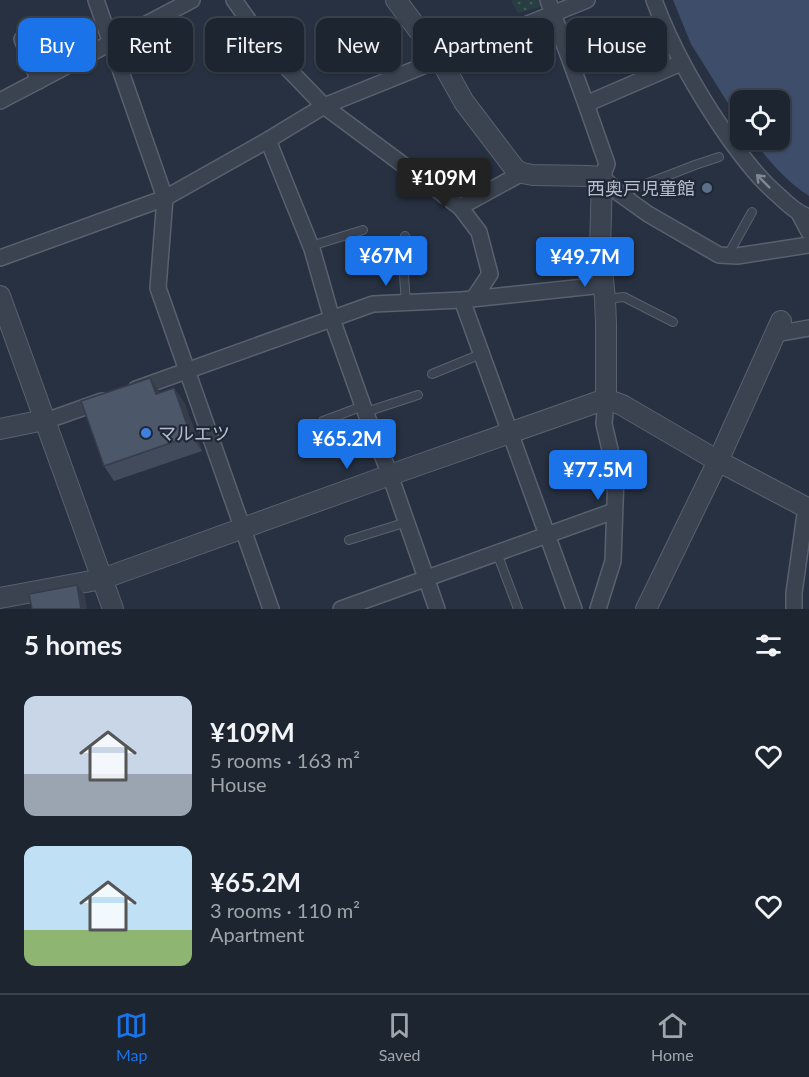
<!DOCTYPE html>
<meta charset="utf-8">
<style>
body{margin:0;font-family:Lato,"Noto Sans JP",sans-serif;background:#252d39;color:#f1f3f6;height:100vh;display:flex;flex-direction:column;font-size:22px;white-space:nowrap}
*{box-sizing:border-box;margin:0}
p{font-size:20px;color:#a0a5ab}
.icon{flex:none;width:33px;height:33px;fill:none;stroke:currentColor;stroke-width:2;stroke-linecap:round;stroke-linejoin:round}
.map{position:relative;height:609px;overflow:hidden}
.sheet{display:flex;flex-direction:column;background:#1d2531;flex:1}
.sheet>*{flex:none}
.guide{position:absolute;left:18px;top:18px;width:774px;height:54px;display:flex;gap:12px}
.fabs{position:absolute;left:730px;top:90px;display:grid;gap:12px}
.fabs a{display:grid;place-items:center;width:60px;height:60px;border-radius:12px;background:#1d2531;box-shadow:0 2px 4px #0004,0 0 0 2px #3b424d;font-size:30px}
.price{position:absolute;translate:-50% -51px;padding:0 14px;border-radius:6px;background:#1a73e8;color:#fff;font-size:20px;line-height:39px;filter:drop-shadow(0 2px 3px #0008)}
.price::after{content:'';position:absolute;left:50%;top:36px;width:18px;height:14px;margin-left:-9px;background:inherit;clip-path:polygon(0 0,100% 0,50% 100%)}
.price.current{background:#222;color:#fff}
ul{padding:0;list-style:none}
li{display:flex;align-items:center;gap:18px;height:150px;padding:0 24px}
li span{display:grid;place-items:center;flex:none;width:168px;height:120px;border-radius:12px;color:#555}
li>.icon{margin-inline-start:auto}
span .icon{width:72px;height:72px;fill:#fffc;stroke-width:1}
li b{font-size:26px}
h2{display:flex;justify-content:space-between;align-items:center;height:72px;padding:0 24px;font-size:26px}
.tag{padding:0 21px;border-radius:12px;background:#1d2531;box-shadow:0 2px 4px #0004,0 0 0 2px #3b424d;font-size:21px;line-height:54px}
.tag.current{background:#1a73e8;color:#fff}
.dock{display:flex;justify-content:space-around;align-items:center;height:84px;border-top:2px solid #3b424d;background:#1d2531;font-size:16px;color:#a0a5ab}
.dock a{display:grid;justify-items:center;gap:3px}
.dock .current{color:#1a73e8}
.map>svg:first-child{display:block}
.park{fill:url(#park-dots)}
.water{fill:#3e4d6a}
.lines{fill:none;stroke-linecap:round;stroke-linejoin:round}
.service-casing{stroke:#59616e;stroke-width:10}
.minor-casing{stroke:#59616e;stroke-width:18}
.tertiary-casing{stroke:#59616e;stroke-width:22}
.service{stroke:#3b4351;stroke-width:8}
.minor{stroke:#3b4351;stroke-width:15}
.tertiary{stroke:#3b4351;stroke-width:20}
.wall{fill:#424b5b}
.shaded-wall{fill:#363d4a}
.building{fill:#4d576a;stroke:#363d4a;stroke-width:1.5}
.oneway{stroke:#808794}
.service-dot{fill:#5c6f8a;stroke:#202837;stroke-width:2}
.shop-dot{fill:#3f7fe0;stroke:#202837;stroke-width:2}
.labels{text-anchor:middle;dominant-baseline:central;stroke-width:4.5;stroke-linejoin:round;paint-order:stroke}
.poi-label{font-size:18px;fill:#b8becb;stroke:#202837;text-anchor:end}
</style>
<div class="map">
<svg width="809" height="609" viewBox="0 0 809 609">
<defs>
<pattern id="park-dots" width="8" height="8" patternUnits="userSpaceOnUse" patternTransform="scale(1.5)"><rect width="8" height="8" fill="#293e42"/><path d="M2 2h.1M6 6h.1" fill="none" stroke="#46585c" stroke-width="1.8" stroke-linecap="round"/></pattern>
</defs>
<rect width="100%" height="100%" fill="#273141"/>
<polygon class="park" points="511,0 542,0 544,6 518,13"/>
<path class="water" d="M673,0H809V196C786,181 769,161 753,140H780V100H741V124L691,44Z"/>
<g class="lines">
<g class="service-casing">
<g id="service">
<polyline points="620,194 695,165 719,157"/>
<polyline points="405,236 403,262 406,303"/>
<polyline points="311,246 363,230"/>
<polyline points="728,255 752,212"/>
<polyline points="606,299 624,297 673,322"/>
<polyline points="432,374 481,354"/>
<polyline points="366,412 418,395"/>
<polyline points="323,421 363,406"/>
<polyline points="349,540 407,522"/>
<polyline points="497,553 518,609"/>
</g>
</g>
<g class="minor-casing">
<g id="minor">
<polyline points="96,0 165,198 158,288 271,609"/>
<polyline points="234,0 269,49 324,106 460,207"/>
<polyline points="548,0 586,104 607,164 602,177 620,194 648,214 719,255 737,256 809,245"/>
<path d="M654,0C672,49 698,94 728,137C744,159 759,179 779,196C789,205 797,213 809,217"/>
<polyline points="22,39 39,81"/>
<polyline points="0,101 192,0"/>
<polyline points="586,104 681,63"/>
<polyline points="268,140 312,249 332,319 363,406 390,475 437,609"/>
<polyline points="799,213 809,232"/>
<polyline points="0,258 165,198 268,140 324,106 587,0"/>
<polyline points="474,298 490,274 479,232 460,207 522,173"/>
<polyline points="462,300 574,609"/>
<polyline points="775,334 809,328"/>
<polyline points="136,389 373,304 462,300 603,285"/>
<polyline points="44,420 54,418 102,401"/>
<polyline points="341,609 614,511"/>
<polyline points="598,609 613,561 616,475 604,424 606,399"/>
<polyline points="794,609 794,593 806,507"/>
</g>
</g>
<g class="tertiary-casing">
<g id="tertiary">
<polyline points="396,0 440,59 464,102 515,169 522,173 533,175 588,176 602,177 600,249 605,299 606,324 606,399"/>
<polyline points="0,296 113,609"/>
<polyline points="0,429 44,420"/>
<polyline points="0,598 102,579 390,475 606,399 622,405 718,461 809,509"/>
<polyline points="646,609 718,461 781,321"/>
</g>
</g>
<use href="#service" class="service"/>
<use href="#minor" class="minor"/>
<use href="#tertiary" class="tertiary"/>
</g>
<polygon class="wall" points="160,393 184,402 202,451 114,481 104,466"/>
<g class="shaded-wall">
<polygon points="150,378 160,392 166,409 156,394"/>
<polygon points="174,388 184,402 202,451 191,436"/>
<polygon points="77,585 85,596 87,609 81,609"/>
</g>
<g class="building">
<polygon points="150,378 156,394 174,388 191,436 104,466 81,401"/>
<polygon points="77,585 81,609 32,609 29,594"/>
</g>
<defs><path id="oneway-shaft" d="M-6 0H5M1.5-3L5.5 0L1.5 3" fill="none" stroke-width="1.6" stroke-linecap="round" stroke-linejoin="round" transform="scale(1.5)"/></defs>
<use class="oneway" href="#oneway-shaft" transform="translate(763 181) rotate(-135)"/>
<circle class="service-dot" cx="707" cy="188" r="6"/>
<circle class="shop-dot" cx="146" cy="433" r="6"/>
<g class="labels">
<g class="poi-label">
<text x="695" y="188">西奥戸児童館</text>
<text x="158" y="433" text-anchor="start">マルエツ</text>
</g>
</g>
</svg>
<div class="fabs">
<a><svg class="icon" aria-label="locate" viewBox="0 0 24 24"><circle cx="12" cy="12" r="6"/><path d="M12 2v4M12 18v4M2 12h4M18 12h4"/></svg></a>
</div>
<b class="price current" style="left:444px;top:209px">¥109M</b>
<b class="price" style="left:386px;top:287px">¥67M</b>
<b class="price" style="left:585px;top:288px">¥49.7M</b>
<b class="price" style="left:347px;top:470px">¥65.2M</b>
<b class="price" style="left:598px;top:501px">¥77.5M</b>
<div class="guide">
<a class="tag current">Buy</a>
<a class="tag">Rent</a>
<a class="tag">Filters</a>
<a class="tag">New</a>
<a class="tag">Apartment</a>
<a class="tag">House</a>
</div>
</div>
<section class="sheet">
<h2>5 homes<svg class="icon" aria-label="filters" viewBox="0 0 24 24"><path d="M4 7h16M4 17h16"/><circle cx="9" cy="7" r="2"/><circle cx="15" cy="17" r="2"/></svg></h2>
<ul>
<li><span style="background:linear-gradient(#c9d6e8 65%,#9aa5b1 0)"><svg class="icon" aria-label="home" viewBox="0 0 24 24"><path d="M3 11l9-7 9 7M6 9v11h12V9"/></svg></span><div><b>¥109M</b><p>5 rooms · 163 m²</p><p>House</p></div><svg class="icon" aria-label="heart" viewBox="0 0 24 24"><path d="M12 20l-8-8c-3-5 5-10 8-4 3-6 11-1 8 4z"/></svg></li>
<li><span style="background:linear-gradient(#bfe0f5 70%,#8fb573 0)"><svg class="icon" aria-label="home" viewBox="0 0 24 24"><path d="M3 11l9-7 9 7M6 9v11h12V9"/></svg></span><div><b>¥65.2M</b><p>3 rooms · 110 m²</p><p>Apartment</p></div><svg class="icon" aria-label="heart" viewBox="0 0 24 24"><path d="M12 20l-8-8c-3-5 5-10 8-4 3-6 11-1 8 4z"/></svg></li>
</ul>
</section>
<nav class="dock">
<a class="current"><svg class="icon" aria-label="map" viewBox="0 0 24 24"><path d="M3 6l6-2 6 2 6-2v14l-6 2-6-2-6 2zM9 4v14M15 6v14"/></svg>Map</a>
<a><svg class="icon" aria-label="saved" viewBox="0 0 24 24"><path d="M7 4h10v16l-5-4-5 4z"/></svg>Saved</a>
<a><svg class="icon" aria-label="home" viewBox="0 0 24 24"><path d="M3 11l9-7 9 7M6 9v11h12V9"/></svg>Home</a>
</nav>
